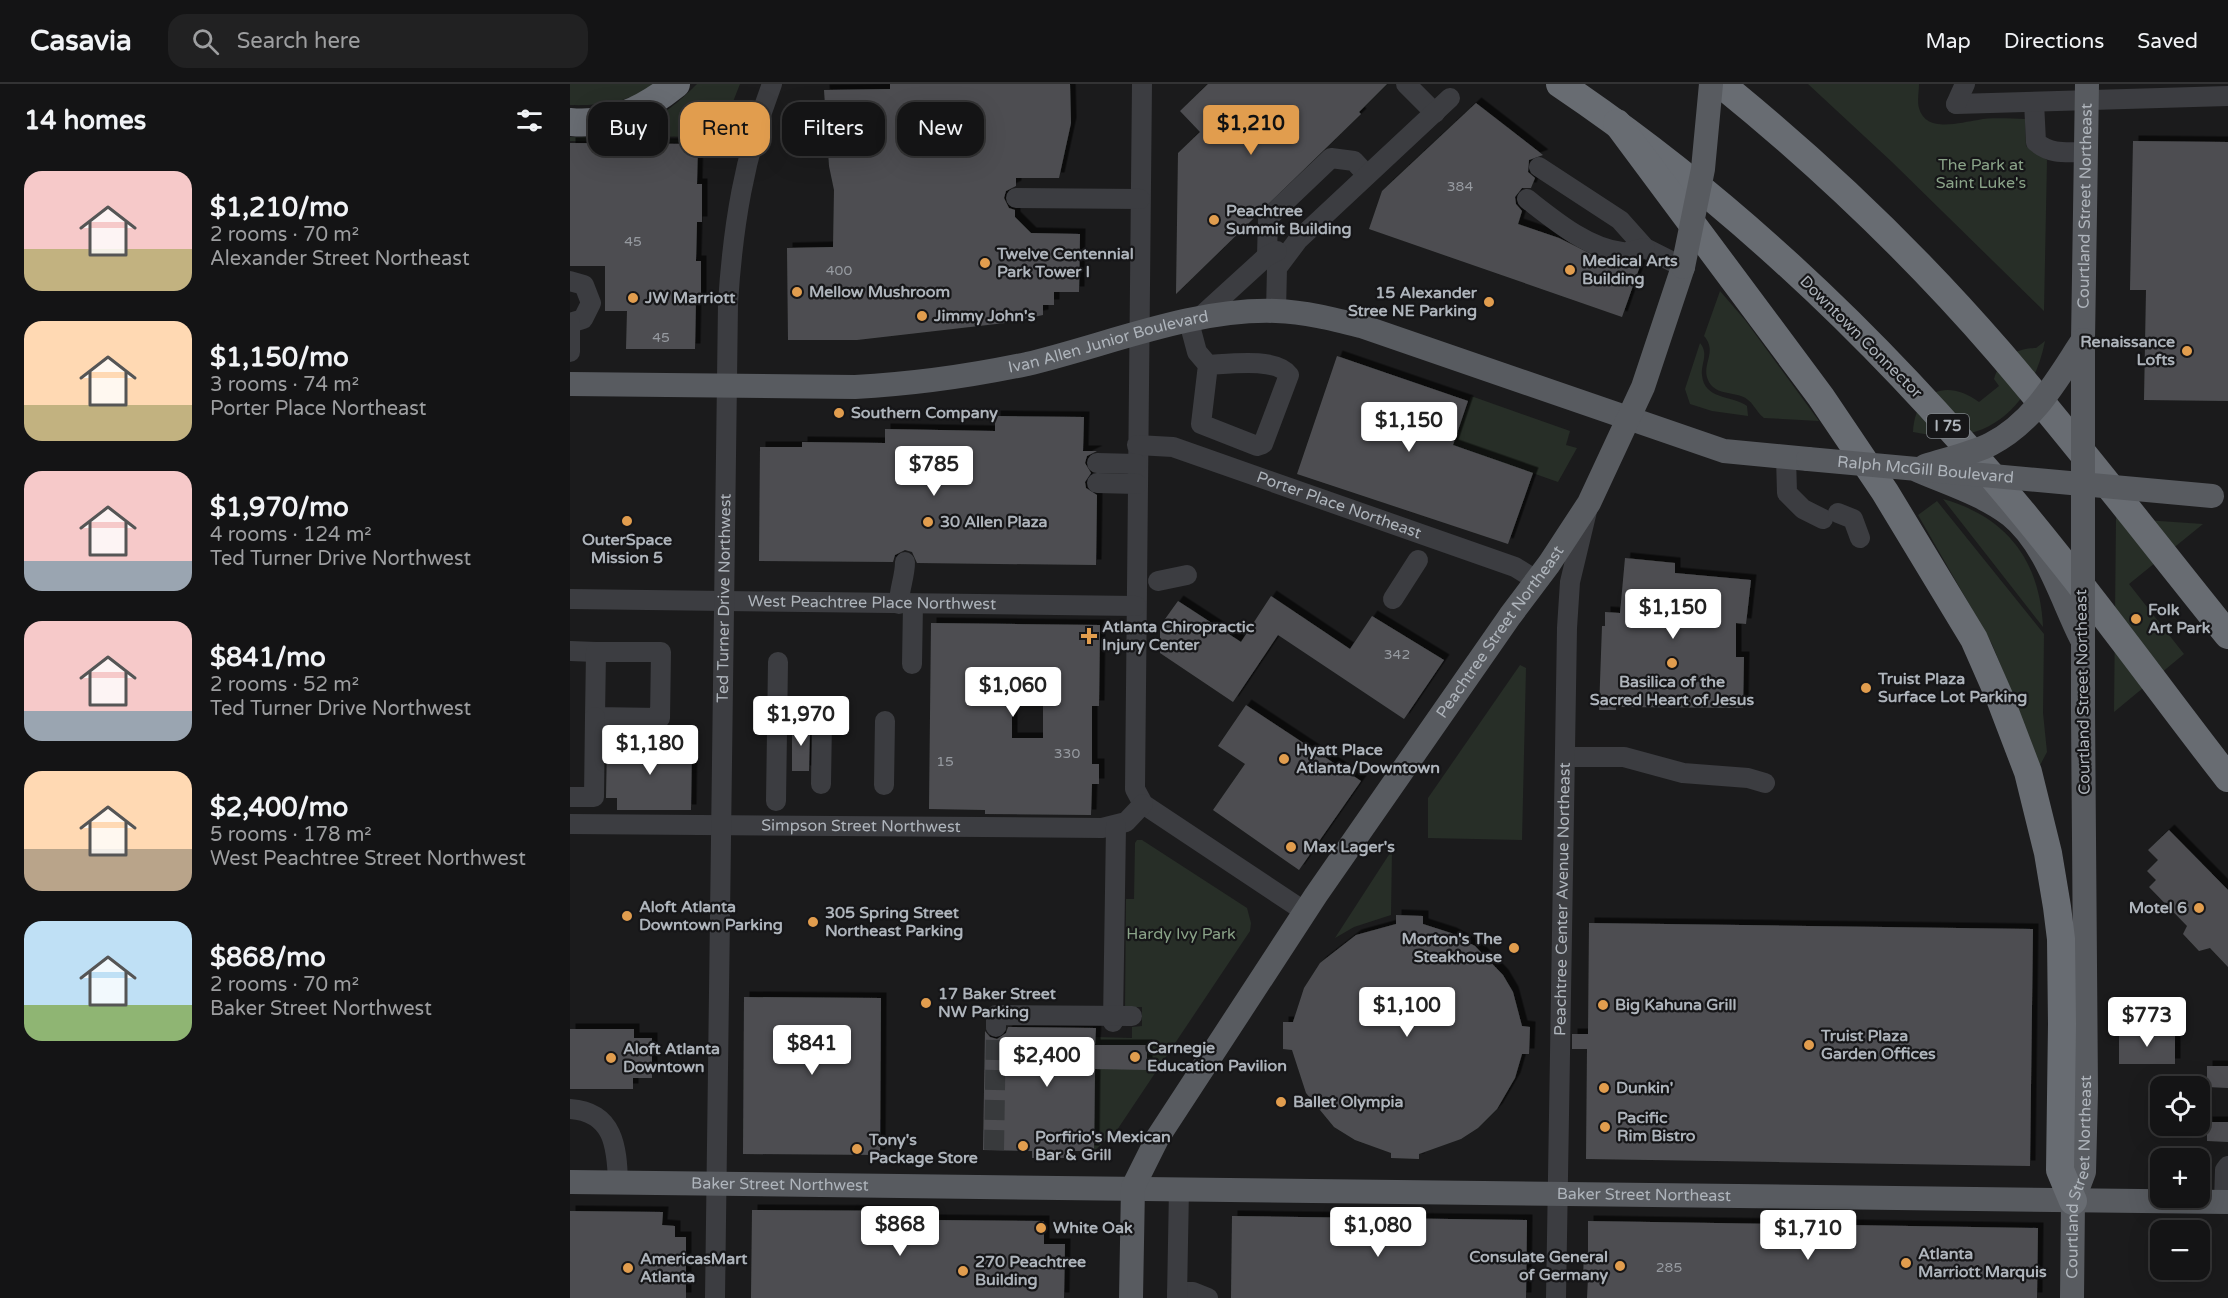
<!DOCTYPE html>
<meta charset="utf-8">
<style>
body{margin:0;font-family:"Varela Round",sans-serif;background:#212122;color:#f1f3f6;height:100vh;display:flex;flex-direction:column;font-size:22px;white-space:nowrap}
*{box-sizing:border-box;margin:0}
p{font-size:20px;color:#9d9ea0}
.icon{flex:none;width:33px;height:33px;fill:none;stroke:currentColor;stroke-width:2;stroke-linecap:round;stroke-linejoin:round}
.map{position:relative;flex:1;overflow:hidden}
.details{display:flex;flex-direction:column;background:#141415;width:570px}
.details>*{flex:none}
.banner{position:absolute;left:18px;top:18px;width:570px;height:54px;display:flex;gap:12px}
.buttons{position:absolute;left:1580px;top:992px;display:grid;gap:12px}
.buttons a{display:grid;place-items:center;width:60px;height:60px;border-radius:12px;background:#141415;box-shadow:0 6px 24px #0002,0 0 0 2px #333334;font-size:30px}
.price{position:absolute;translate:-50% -51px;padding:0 14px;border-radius:6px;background:#fff;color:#222;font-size:20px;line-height:39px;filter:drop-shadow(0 2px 3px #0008)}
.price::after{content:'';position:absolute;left:50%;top:36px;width:18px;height:14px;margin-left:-9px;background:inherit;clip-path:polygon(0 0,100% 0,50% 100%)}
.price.selected{background:#e19d4e;color:#111}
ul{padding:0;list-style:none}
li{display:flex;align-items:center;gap:18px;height:150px;padding:0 24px}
li span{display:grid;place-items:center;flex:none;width:168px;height:120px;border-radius:18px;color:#555}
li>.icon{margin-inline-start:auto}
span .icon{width:72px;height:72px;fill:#fffc;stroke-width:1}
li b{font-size:26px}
h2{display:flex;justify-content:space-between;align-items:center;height:72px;padding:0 24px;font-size:26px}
.chip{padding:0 21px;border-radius:18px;background:#141415;box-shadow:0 6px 24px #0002,0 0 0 2px #333334;font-size:21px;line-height:54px}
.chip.selected{background:#e19d4e;color:#111}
header{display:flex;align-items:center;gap:36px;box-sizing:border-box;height:84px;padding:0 30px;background:#141415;border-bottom:2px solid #333334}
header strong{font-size:28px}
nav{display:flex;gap:33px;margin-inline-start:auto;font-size:21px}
.search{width:420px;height:54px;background:#212122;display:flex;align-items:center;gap:15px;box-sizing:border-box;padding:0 21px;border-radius:18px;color:#9d9ea0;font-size:22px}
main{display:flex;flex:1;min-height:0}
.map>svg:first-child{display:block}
.green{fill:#272e27}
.building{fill:#4d4e51;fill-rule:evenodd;filter:url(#shadow)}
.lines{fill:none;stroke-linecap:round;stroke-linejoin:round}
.minor-tunnel{stroke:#383a3c;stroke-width:20;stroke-dasharray:20 10;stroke-linecap:butt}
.minor{stroke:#3c3d41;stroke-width:20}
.major{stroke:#585b60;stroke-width:24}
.highway{stroke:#686c72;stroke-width:28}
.major-bridge{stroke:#585b60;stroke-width:24}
.poi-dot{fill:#e19d4e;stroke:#161618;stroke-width:2}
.labels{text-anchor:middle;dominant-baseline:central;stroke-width:4.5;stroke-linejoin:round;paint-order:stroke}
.number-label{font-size:14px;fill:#969aa0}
.shield{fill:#161618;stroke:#80858a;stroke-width:1.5}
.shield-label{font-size:15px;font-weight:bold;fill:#aeb4bb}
.park-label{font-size:16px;fill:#8aa388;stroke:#161618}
.street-label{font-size:16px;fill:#aeb4bb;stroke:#161618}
.poi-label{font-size:16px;font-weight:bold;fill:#aeb4bb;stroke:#161618;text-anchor:start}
</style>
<header>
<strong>Casavia</strong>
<div class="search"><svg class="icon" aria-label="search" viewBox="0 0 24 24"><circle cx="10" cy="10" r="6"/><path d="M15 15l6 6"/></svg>Search here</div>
<nav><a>Map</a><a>Directions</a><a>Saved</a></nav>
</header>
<main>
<section class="details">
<h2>14 homes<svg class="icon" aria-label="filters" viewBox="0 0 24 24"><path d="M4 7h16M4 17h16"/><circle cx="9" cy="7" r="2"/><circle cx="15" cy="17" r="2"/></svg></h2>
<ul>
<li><span style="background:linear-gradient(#f6c9c9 65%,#c2b280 0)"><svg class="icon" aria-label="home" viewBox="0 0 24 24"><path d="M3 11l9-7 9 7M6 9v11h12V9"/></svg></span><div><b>$1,210/mo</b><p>2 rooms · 70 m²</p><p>Alexander Street Northeast</p></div></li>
<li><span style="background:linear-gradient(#ffd9b3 70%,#c2b280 0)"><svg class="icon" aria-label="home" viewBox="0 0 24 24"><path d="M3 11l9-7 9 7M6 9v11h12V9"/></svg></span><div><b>$1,150/mo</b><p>3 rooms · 74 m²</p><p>Porter Place Northeast</p></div></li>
<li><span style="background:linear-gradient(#f6c9c9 75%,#9aa5b1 0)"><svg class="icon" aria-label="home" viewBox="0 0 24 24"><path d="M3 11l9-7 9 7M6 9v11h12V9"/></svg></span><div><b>$1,970/mo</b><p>4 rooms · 124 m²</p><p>Ted Turner Drive Northwest</p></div></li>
<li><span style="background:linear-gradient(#f6c9c9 75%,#9aa5b1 0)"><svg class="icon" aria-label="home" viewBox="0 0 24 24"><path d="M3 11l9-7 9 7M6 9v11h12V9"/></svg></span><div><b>$841/mo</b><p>2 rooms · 52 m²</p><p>Ted Turner Drive Northwest</p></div></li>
<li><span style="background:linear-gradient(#ffd9b3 65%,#b9a48a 0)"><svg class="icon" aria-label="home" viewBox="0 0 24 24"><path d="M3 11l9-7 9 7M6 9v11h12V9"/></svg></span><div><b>$2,400/mo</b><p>5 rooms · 178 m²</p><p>West Peachtree Street Northwest</p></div></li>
<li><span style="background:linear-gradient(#bfe0f5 70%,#8fb573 0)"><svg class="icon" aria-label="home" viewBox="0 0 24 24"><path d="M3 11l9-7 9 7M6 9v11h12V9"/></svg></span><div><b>$868/mo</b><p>2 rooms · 70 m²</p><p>Baker Street Northwest</p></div></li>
</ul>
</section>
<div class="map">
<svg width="1658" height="1214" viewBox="0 0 1658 1214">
<defs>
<filter id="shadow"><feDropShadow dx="5.5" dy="-5.5" stdDeviation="0" flood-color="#0009"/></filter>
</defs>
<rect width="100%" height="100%" fill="#1b1b1c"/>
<g class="green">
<path d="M0,0H85C62,18 28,22 0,21Z"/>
<path d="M127,0H170L149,53L43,52C77,44 103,24 127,0Z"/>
<path d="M1238,0H1349C1349,7 1347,17 1349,24C1356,50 1391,38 1408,36C1423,33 1440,35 1455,35L1456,62L1477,76L1474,227L1322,78Z"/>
<polygon points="0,53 127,56 127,59 0,57"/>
<path d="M1150,207L1175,236L1249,337L1194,334C1185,327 1183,316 1171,312C1159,308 1144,310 1138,296C1131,280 1148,268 1134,252Z"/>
<path d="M1475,257C1465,308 1433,352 1376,352C1365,352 1354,350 1343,348C1345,307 1377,294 1409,318L1429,302L1424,295C1430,275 1445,264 1466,264Z"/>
<path d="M1130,259C1139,270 1131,279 1132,291C1134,316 1162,311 1177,322L1178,332L1142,327L1120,320L1115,305Z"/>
<polygon points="901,312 1000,347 996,361 1007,364 988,398 883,361"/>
<path d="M1373,415C1437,433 1470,477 1473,543Z"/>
<polygon points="1367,417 1474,550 1473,629 1477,668 1468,685 1450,629 1422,560 1348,431"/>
<polygon points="1546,434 1633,440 1559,500 1614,570 1544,628"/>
<polygon points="950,581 956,584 952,756 858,754 858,714"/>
<polygon points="567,756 572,756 677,824 681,839 680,847 547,1046 524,1067 525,953 562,954 562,943 572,942 572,923 555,923 556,815 564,815 565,759"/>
<polygon points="822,766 821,831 784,843 765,854"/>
</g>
<g class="building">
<polygon points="320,0 500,0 501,39 489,94 446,94 446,102 436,107 434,114 439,124 445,126 445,133 461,149 510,150 509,208 484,208 484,221 473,221 473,231 435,239 287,256 218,256 217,164 263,163 264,106 259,82 254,6 320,5"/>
<polygon points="638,0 817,0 789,28 791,30 606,210 608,69 630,48 610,27"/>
<polygon points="906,19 973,71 959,76 958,88 965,94 961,104 952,104 945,113 946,120 952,127 948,140 989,154 1035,177 1070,182 1052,233 799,145 812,107"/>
<polygon points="1563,57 1658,58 1658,317 1574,316 1576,206 1560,206"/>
<polygon points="0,59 128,60 127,100 132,100 132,138 127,138 126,177 131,177 131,215 126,215 125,265 56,265 57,227 35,227 35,182 0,182"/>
<polygon points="767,272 898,317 883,361 963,389 938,460 727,390"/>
<polygon points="425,332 514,333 513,367 527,367 517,372 515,379 521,389 515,398 516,404 527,411 526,481 347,479 342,468 335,466 325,471 323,478 189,477 190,363 232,363 232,358 315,359 315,345 425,347"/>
<polygon points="1055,474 1105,479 1105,489 1181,496 1176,540 1166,539 1166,573 1174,573 1173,624 1046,623 1046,626 1029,626 1032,542 1035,542 1035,528 1050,529"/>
<polygon points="701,512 780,565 802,532 874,576 834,635 708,551 663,618 590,569 590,542 608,517 671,558"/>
<path d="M361,539L530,541L529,622H522V680H529V700H522L521,731L415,730V726L359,725ZM442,615L473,616V654H442Z"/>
<polygon points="676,621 791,697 729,786 643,726 675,680 648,662"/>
<polygon points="222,639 240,640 239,687 222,687"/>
<polygon points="37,660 122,660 121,726 47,726 47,714 36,714"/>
<polygon points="1599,746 1658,806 1658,883 1640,864 1629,867 1613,850 1617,842 1579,803 1586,796 1577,787 1588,776 1578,766"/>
<polygon points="826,831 853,832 853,840 881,849 905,862 933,891 943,908 952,942 960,943 959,970 952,970 945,994 927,1025 908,1044 891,1055 849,1070 849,1075 821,1074 821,1069 785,1056 764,1043 736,1009 722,966 713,965 713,938 723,938 734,904 750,879 786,851 826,840"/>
<polygon points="1019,839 1463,845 1460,1082 1016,1075 1017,965 1002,965 1002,950 1018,950"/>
<polygon points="174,913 311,914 310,1071 173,1070"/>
<polygon points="438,943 526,944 525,961 577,961 577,986 525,985 524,1067 498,1067 498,1074 462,1074 462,1067 413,1066 415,947 420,953 427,955 436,949"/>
<polygon points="0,945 64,945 64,954 82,954 82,994 63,994 63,1005 0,1005"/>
<rect x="1549" y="947" width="56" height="33"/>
<polygon points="1637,982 1658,982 1658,1004 1637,1003"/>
<polygon points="1637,1038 1658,1038 1658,1058 1637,1057"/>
<polygon points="182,1126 361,1127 361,1136 474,1137 474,1160 495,1160 494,1214 181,1214"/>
<polygon points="0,1127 93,1128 92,1141 105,1142 105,1153 116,1153 116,1214 0,1214"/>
<polygon points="662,1132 957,1136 956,1214 661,1214"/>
<polygon points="1018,1137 1468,1144 1467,1214 1017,1214 1018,1194 1013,1194 1014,1168 1018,1168"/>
</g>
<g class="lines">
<polyline class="minor-tunnel" points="424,1066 426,943"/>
<g class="minor">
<polyline points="572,0 565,705 573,720 734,827"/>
<polyline points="836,0 865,29"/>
<path d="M1464,18L1466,58C1481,71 1497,68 1516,68"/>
<polyline points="1386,20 1658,12"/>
<polyline points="1386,20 1395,0"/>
<polyline points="969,83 1050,136 1075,164 1113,183"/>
<polyline points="446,114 570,115"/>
<path d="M957,115C984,136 1017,164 1052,168C1059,169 1068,165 1075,164"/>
<polyline points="697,172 698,134 761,74 784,77 797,91"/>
<polyline points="0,197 14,201 21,219 13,235 0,239"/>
<polyline points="706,227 707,184 728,156 880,14"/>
<polyline points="628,235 697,172 707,167"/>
<path d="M619,238L627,268L638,281L631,340L687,362L693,360L719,291C706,273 658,280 638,281"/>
<polyline points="0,239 0,268"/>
<path id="s1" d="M567,361L603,363L945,483L966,496"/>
<polyline points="1216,373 1217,409 1233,425 1253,435"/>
<polyline points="527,379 567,380"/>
<polyline points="527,399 567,400"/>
<polyline points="1268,429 1283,435 1290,454"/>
<polyline points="588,497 617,491"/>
<path id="s2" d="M0,515L566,522"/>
<polyline points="823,515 848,476"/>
<path d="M329,520C329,505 335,493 335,478"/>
<polyline points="0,567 26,568"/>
<polygon points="26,568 91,568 90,634 25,633"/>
<polyline points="342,580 343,520"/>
<polyline points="995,673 1054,673 1113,689 1178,694 1195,699"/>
<polyline points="251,700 252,636"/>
<polyline points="314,701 315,637"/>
<polyline points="0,713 24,713 25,633"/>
<polyline points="206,717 208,578"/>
<path id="s3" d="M0,740L532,744L556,738L573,720"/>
<polyline points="543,938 546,742"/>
<polyline points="426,943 426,931 562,932"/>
<path d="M0,1025C44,1028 47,1063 48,1099"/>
<polyline points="1654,1118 1655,1086 1658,1082"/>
<polyline points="607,1208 623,1208 638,1214"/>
<path id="s4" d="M145,1214L158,219C163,141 174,73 202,0"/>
<polyline points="607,1214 609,1104"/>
<path id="s5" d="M986,1214L997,544L1000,498L1017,427"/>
</g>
<g class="major">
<path id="s6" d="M1513,256L1517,0"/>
<path id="s7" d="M0,300L285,303C344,300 400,292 457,280C537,261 624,224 706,227C735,228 763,235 791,242L1154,367L1238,375"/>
<path d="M1349,387C1379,400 1414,411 1440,431C1476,460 1491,514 1511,554"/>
<path id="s8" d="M0,1098L1658,1118"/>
<path id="s9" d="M561,1214L563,1103L588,1053L746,811L940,532L979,480L1019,419L1073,303L1113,183"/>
<path id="s10" d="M1502,1214L1503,1117L1514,1088L1516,1008L1513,628"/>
</g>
<g class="highway">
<path d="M990,0C1180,128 1344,291 1486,470C1545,543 1600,620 1658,694"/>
<path d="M1151,0C1251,81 1345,171 1429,268C1508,360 1582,457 1658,551"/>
<path d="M0,38C41,42 75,25 106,0"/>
<polyline points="1047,39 1251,313 1315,408 1404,555 1429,612 1458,688 1478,769 1487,823 1491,855 1492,940 1490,1086 1503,1117"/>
</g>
<g class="major-bridge">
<polyline points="1113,183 1133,85 1141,0"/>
<path id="s11" d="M1238,375L1642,412"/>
<path d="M1355,382C1377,375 1401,370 1421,360C1465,337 1487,295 1513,256"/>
<polyline points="1513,628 1513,256"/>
</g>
</g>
<g class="poi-dot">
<circle cx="644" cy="136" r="6"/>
<circle cx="415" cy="179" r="6"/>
<circle cx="1000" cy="186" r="6"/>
<circle cx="227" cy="208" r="6"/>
<circle cx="63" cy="214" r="6"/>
<circle cx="919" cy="218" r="6"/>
<circle cx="352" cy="232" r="6"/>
<circle cx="1617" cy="267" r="6"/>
<circle cx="269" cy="329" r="6"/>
<circle cx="57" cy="437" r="6"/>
<circle cx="358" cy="438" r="6"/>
<circle cx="1566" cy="535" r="6"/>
<path d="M516 543h6v6h6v6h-6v6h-6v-6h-6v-6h6z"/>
<circle cx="1102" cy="579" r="6"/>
<circle cx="1296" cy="604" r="6"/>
<circle cx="714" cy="675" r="6"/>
<circle cx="721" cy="763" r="6"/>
<circle cx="1629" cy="824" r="6"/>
<circle cx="57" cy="832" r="6"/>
<circle cx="243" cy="838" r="6"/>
<circle cx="944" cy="864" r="6"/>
<circle cx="356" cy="919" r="6"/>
<circle cx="1033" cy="921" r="6"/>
<circle cx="1239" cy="961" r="6"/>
<circle cx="565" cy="973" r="6"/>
<circle cx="41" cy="974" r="6"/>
<circle cx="1034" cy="1004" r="6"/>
<circle cx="711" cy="1018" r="6"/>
<circle cx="1035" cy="1043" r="6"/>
<circle cx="453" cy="1062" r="6"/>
<circle cx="287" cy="1065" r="6"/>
<circle cx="471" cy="1144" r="6"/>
<circle cx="1336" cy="1179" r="6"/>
<circle cx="1050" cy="1182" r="6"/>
<circle cx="58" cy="1184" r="6"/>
<circle cx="393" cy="1187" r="6"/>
</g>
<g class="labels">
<g class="number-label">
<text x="890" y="102">384</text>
<text x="63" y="157">45</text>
<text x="269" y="186">400</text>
<text x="91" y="253">45</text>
<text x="827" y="570">342</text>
<text x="497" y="669">330</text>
<text x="375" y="677">15</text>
<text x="1099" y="1183">285</text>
</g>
<rect class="shield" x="1357" y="330" width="42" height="24" rx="4.5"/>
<g class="shield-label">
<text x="1378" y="342">I 75</text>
</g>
<g class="park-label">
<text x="1411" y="81">The Park at<tspan x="1411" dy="18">Saint Luke's</tspan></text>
<text x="611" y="850">Hardy Ivy Park</text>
</g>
<g class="street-label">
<text stroke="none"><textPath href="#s6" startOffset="134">Courtland Street Northeast</textPath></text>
<text transform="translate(1291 253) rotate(45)">Downtown Connector</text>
<text stroke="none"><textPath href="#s7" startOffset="543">Ivan Allen Junior Boulevard</textPath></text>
<text stroke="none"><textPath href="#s11" startOffset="118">Ralph McGill Boulevard</textPath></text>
<text stroke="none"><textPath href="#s1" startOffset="212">Porter Place Northeast</textPath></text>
<text stroke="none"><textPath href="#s4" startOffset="700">Ted Turner Drive Northwest</textPath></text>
<text stroke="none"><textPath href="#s2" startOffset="302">West Peachtree Place Northwest</textPath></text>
<text stroke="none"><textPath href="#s9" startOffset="777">Peachtree Street Northeast</textPath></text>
<text transform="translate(1513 608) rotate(-91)">Courtland Street Northeast</text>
<text stroke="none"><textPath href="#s3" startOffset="291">Simpson Street Northwest</textPath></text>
<text stroke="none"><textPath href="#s5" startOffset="399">Peachtree Center Avenue Northeast</textPath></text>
<text stroke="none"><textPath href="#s10" startOffset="122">Courtland Street Northeast</textPath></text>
<text stroke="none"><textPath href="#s8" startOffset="210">Baker Street Northwest</textPath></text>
<text stroke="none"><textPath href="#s8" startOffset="1074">Baker Street Northeast</textPath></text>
</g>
<g class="poi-label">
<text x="656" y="127">Peachtree<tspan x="656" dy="18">Summit Building</tspan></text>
<text x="427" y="170">Twelve Centennial<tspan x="427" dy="18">Park Tower I</tspan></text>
<text x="1012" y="177">Medical Arts<tspan x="1012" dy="18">Building</tspan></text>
<text x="239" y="208">Mellow Mushroom</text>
<text x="907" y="209" text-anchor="end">15 Alexander<tspan x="907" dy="18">Stree NE Parking</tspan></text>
<text x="75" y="214">JW Marriott</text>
<text x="364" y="232">Jimmy John's</text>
<text x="1605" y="258" text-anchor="end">Renaissance<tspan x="1605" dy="18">Lofts</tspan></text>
<text x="281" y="329">Southern Company</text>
<text x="370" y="438">30 Allen Plaza</text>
<text x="57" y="456" text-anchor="middle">OuterSpace<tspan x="57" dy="18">Mission 5</tspan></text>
<text x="1578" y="526">Folk<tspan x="1578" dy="18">Art Park</tspan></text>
<text x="532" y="543">Atlanta Chiropractic<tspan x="532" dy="18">Injury Center</tspan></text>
<text x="1308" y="595">Truist Plaza<tspan x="1308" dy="18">Surface Lot Parking</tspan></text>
<text x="1102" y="598" text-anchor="middle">Basilica of the<tspan x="1102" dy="18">Sacred Heart of Jesus</tspan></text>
<text x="726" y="666">Hyatt Place<tspan x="726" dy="18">Atlanta/Downtown</tspan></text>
<text x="733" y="763">Max Lager's</text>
<text x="69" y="823">Aloft Atlanta<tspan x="69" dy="18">Downtown Parking</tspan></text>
<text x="1617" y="824" text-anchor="end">Motel 6</text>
<text x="255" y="829">305 Spring Street<tspan x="255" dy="18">Northeast Parking</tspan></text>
<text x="932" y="855" text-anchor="end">Morton's The<tspan x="932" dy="18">Steakhouse</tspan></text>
<text x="368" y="910">17 Baker Street<tspan x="368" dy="18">NW Parking</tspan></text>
<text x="1045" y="921">Big Kahuna Grill</text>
<text x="1251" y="952">Truist Plaza<tspan x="1251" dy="18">Garden Offices</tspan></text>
<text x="577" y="964">Carnegie<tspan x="577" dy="18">Education Pavilion</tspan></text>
<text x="53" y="965">Aloft Atlanta<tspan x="53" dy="18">Downtown</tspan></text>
<text x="1046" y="1004">Dunkin'</text>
<text x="723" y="1018">Ballet Olympia</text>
<text x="1047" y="1034">Pacific<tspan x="1047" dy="18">Rim Bistro</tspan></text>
<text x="465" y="1053">Porfirio's Mexican<tspan x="465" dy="18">Bar &amp; Grill</tspan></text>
<text x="299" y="1056">Tony's<tspan x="299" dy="18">Package Store</tspan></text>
<text x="483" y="1144">White Oak</text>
<text x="1348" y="1170">Atlanta<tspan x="1348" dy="18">Marriott Marquis</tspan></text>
<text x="1038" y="1173" text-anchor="end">Consulate General<tspan x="1038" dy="18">of Germany</tspan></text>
<text x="70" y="1175">AmericasMart<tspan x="70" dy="18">Atlanta</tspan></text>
<text x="405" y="1178">270 Peachtree<tspan x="405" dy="18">Building</tspan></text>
</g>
</g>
</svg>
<div class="buttons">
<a><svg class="icon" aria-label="locate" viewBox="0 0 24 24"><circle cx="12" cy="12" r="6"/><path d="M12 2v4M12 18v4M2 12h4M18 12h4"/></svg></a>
<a>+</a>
<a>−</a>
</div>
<b class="price selected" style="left:681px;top:72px">$1,210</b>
<b class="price" style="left:839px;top:369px">$1,150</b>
<b class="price" style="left:364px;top:413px">$785</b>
<b class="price" style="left:1103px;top:556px">$1,150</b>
<b class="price" style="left:443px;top:634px">$1,060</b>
<b class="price" style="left:231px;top:663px">$1,970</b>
<b class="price" style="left:80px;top:692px">$1,180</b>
<b class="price" style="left:837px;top:954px">$1,100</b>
<b class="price" style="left:1577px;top:964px">$773</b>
<b class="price" style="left:242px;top:992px">$841</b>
<b class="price" style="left:477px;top:1004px">$2,400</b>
<b class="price" style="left:330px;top:1173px">$868</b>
<b class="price" style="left:808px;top:1174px">$1,080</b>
<b class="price" style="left:1238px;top:1177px">$1,710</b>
<div class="banner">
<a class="chip">Buy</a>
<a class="chip selected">Rent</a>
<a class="chip">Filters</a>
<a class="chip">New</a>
</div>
</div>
</main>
